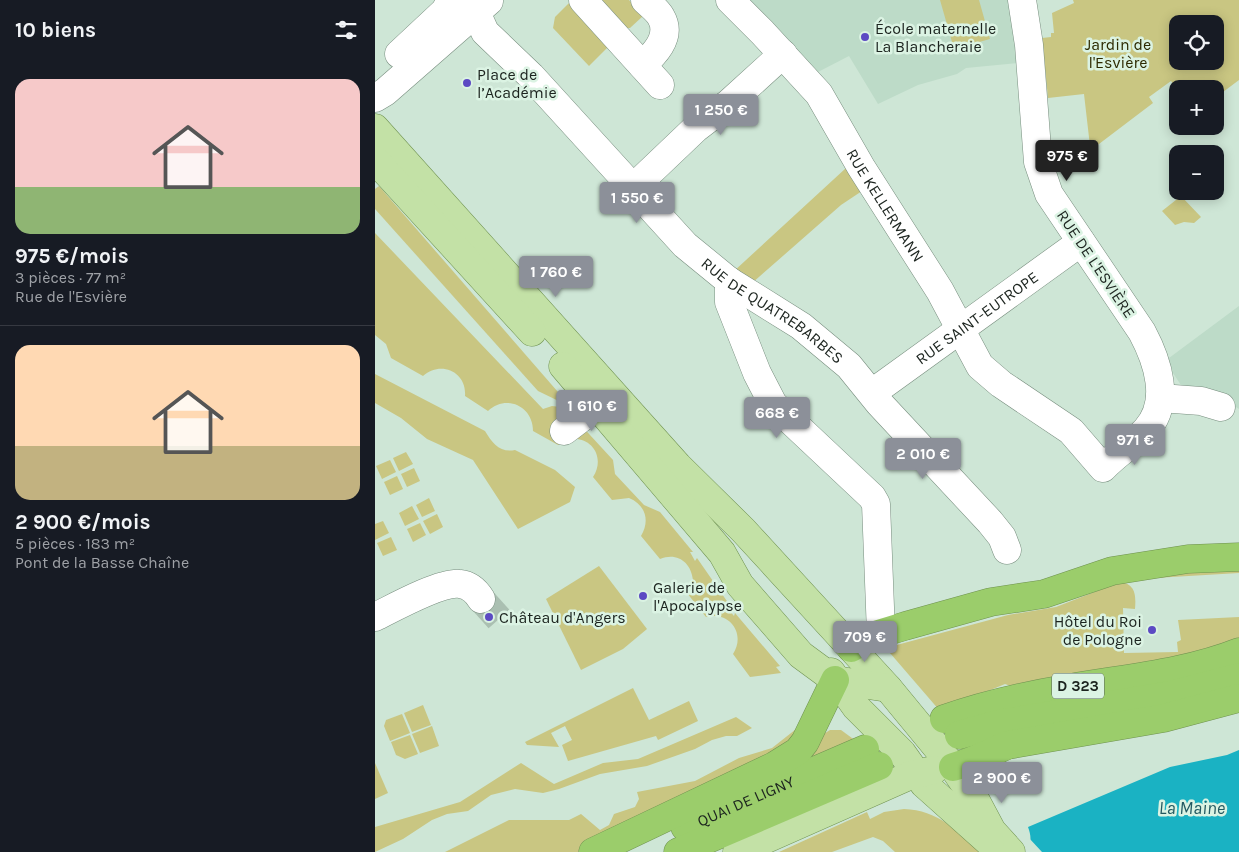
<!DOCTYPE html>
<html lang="fr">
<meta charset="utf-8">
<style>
body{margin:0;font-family:Karla,sans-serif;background:#20242c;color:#f1f3f6;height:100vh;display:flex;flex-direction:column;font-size:19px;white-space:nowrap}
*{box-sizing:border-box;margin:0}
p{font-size:16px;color:#9ea1a6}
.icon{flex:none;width:28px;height:28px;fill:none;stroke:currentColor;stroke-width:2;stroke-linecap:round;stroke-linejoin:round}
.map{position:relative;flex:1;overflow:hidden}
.details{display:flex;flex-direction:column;background:#171b24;width:375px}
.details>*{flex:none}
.fabs{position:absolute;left:794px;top:15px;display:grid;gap:10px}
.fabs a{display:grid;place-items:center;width:55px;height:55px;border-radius:10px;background:#171b24;box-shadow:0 2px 12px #0003;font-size:25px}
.price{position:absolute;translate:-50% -42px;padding:0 11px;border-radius:5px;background:#8c9099;color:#fff;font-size:16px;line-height:32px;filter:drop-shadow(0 1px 2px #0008)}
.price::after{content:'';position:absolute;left:50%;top:30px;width:15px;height:11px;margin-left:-8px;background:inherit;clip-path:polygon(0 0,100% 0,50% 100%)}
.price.current{background:#222;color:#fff}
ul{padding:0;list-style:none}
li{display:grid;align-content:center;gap:10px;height:265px;padding:0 15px}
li+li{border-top:1px solid #363941}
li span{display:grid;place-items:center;height:155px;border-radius:15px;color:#555}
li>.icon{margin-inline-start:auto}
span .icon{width:90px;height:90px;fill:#fffc;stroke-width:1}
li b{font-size:21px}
h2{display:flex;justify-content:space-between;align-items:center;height:60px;padding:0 15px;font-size:21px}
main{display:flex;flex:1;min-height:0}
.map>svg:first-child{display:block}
.built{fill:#bddbc8}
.green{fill:#c9c682;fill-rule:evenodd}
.water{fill:#1ab2c3}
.pier{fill:#cee6d6}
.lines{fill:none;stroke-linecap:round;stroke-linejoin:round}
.minor-tunnel{stroke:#aabfb1;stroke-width:28;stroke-dasharray:28 14;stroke-linecap:butt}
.minor-casing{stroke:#778d7e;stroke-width:29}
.major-casing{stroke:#6f9250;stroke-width:29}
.highway-casing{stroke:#6f9250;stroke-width:29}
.minor{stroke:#fff;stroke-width:28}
.major{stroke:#c3e1a6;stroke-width:28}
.highway{stroke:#9bcd6b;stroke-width:28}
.poi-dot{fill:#5c4ac3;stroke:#dbf3e3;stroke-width:2}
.labels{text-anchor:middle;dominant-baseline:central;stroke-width:5;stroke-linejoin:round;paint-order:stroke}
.shield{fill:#dbf3e3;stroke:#55625a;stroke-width:1}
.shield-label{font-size:15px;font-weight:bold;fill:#1c241f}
.poi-label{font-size:16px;fill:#1c241f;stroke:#dbf3e3;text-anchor:start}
.park-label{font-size:16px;fill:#2d2a01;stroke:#dbf3e3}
.street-label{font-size:16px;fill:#1c241f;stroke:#dbf3e3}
.water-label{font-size:18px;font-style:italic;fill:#225961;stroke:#dbf3e3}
</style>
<main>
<section class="details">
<h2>10 biens<svg class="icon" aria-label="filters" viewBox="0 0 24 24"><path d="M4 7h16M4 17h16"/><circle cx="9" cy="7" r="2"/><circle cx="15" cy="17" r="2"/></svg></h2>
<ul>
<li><span style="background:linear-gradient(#f6c9c9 70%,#8fb573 0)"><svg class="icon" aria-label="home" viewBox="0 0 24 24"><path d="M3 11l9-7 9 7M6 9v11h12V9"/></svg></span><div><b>975 €/mois</b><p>3 pièces · 77 m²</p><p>Rue de l'Esvière</p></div></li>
<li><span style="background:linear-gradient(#ffd9b3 65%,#c2b280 0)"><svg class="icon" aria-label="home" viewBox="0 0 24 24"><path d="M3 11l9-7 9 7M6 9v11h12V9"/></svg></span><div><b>2 900 €/mois</b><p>5 pièces · 183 m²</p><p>Pont de la Basse Chaîne</p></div></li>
</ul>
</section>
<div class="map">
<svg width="864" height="852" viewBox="0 0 864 852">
<rect width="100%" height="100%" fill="#cee6d6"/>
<g class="built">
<polygon points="373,0 635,0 643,63 591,68 582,74 543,85 503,104 474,56 443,72"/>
<polygon points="864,306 864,409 842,394 812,394 790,361"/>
</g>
<g class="green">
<polygon points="197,0 233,47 214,66 178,28 180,17"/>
<polygon points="219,0 254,0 268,16 255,28 251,28"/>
<polygon points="565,0 604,0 615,39 579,49"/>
<path d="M698,0H864V80L840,98V89H802L796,81L774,97L778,103L720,147L715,146L709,94L673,98L667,38L676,37V33H679L677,13L699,3ZM802,24H840V61H802Z"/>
<polygon points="471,168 490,189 466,205 376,284 358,272"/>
<polygon points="4,186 196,407 163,391 0,209 0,189"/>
<polygon points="806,196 826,217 819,223 809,222 800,225 787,211"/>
<path d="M0,233L168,409L177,406L185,407L182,410L192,413V410L238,460L240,474L269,505L285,512L318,552H315L320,561L322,558L356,607L352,608L359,616L360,613L405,666L401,667L406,673L375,677L358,654C371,634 355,611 331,617L312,593L318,580C316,562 302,552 285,559L266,536C275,521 271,505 254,498L237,500L218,477C234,452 207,427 183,445L158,431C158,406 131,394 113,411L90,396C92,372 66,360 48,376L16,358L11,344L0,335Z"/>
<path d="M0,374L110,431C117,443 125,453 140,450L180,470L200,487L195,502L143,529L98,460L52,439L26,418L0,403Z"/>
<polygon points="31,452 38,464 24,471 18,458"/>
<polygon points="15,460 21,472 7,479 1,466"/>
<polygon points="39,468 45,481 32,487 26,474"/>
<polygon points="22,476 28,489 15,495 9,482"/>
<polygon points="54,498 60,511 47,517 41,505"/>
<polygon points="37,506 44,519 30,526 24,513"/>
<polygon points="62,514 68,527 55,534 48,521"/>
<polygon points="8,521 14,533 0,540 0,524"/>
<polygon points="45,523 51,535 38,542 32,529"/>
<polygon points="16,537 22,550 8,556 2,543"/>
<polygon points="224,566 272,629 248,649 206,670 171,599"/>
<polygon points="864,566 864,573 780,578 780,575"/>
<path d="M745,582C761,584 761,596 760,609L748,608L749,653L803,652L802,642L806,640L803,620L864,617V641L806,657L641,688L630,684L565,711L515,653L518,646L633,615L681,607Z"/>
<polygon points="258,688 274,720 314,701 323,721 283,740 281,736 193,761 187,745 197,740 190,726 176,733 184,747 152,745 150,742"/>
<polygon points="48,705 56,725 37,732 29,713"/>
<polygon points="27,714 35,733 15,741 9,726 11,720"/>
<polygon points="361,717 377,728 362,736 351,736 337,740 320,749 272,766 225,774 184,789 168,793 140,789 116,795 93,811 72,814 57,820 28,839 0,852 0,827 85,802 146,763 179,784 228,763 263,759"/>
<polygon points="430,722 424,739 203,852 70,852 134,820 194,820 206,814 225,830 234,825 239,814 260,807 264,799 262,792 320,781 364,758 397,748"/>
<polygon points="57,726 64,746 45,753 37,734"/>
<polygon points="455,730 466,730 481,741 424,762 447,735"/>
<polygon points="35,735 43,754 30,759 21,755 16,742"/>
<polygon points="0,763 13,793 0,799"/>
<path d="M529,809C563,810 582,831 605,852H520L508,841L498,837L457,852H404L492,812L495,819L509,812Z"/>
</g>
<path class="water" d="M864,750V852H647C657,845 657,838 653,827L795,767L852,755Z"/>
<polygon class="pier" points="654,838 667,852 645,852 652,846"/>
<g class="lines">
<polyline class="minor-tunnel" points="106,599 124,619"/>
<g class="minor-casing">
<g id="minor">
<path id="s1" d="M90,0L101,12L110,32L156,76L310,245L354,281L426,326L474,366L504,403L615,522L627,537L632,550"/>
<polyline points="208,0 285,85"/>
<path id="s2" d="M355,0L387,32L444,94L486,167L565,291L605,366L626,384L696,431L728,468C741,454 758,444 771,430C797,402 782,360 767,332L674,194L663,162L654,45L647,0"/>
<polyline points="24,54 70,11 76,0"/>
<path d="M267,65C280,54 297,36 286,17C283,11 275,5 270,0"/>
<polyline points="0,98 10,92 114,1"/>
<polyline points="258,188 320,129 354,103 408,54"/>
<polyline points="354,281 354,302 382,373 398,404 497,497 501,504 506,633"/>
<path id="s3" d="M497,393L706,242"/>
<polyline points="785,398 826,401 846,407"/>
<polyline points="189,431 222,406"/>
<path d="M0,617C18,608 67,581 85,584C95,585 101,591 106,599"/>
</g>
</g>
<g class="major-casing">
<g id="major">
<polyline points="0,128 303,466 368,530 513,688 578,767 600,799 617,831 636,852"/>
<polyline points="0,160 157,332"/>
<polyline points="188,366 347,553 365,585 426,655 460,680 513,688"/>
<polyline points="456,672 481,707 527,753 549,784 615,843"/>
<polyline points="362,852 536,775 559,770"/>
</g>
</g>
<g class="highway-casing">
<g id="highway">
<polyline points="476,648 494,637 530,626 616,602 669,594 737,571 813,559 864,557"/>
<path d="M569,719C609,705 653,695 695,688C752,678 811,673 864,652"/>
<polyline points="584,735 623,724 795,695 864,677"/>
<path d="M578,767C598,762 614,753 633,745L789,718L864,698"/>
<path id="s4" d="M310,827L490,749"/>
<polyline points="218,852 399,766 423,751 430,742 460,680"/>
<polyline points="303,852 504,766"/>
</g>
</g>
<use href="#minor" class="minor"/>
<use href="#major" class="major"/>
<use href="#highway" class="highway"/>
</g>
<g class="poi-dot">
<circle cx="490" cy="37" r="5"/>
<circle cx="92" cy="83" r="5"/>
<circle cx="268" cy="596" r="5"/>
<circle cx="114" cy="617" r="5"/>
<circle cx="777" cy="630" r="5"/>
</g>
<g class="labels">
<rect class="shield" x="677" y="673.5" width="52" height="25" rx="4"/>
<g class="shield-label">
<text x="703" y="686">D 323</text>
</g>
<g class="poi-label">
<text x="500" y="28">École maternelle<tspan x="500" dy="18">La Blancheraie</tspan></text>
<text x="102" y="74">Place de<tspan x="102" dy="18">l’Académie</tspan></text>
<text x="278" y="587">Galerie de<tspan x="278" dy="18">l'Apocalypse</tspan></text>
<text x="124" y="617">Château d'Angers</text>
<text x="767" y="621" text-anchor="end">Hôtel du Roi<tspan x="767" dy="18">de Pologne</tspan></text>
</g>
<g class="park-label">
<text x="743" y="44">Jardin de<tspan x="743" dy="18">l'Esvière</tspan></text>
</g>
<g class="street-label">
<text stroke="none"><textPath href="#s2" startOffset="259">RUE KELLERMANN</textPath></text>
<text transform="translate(721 264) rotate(56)">RUE DE L'ESVIÈRE</text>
<text stroke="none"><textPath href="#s1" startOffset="440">RUE DE QUATREBARBES</textPath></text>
<text stroke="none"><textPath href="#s3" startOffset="129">RUE SAINT-EUTROPE</textPath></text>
<text stroke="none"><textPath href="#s4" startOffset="66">QUAI DE LIGNY</textPath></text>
</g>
<g class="water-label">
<text x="817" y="808">La Maine</text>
</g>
</g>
</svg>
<div class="fabs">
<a><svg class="icon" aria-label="locate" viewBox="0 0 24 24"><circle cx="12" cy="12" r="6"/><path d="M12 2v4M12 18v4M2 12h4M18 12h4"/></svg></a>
<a>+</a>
<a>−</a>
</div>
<b class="price" style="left:346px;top:136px">1 250 €</b>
<b class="price current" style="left:692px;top:182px">975 €</b>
<b class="price" style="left:262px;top:224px">1 550 €</b>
<b class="price" style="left:181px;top:298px">1 760 €</b>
<b class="price" style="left:217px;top:432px">1 610 €</b>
<b class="price" style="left:402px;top:439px">668 €</b>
<b class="price" style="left:760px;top:466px">971 €</b>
<b class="price" style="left:548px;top:480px">2 010 €</b>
<b class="price" style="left:490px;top:663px">709 €</b>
<b class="price" style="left:627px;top:804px">2 900 €</b>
</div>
</main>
